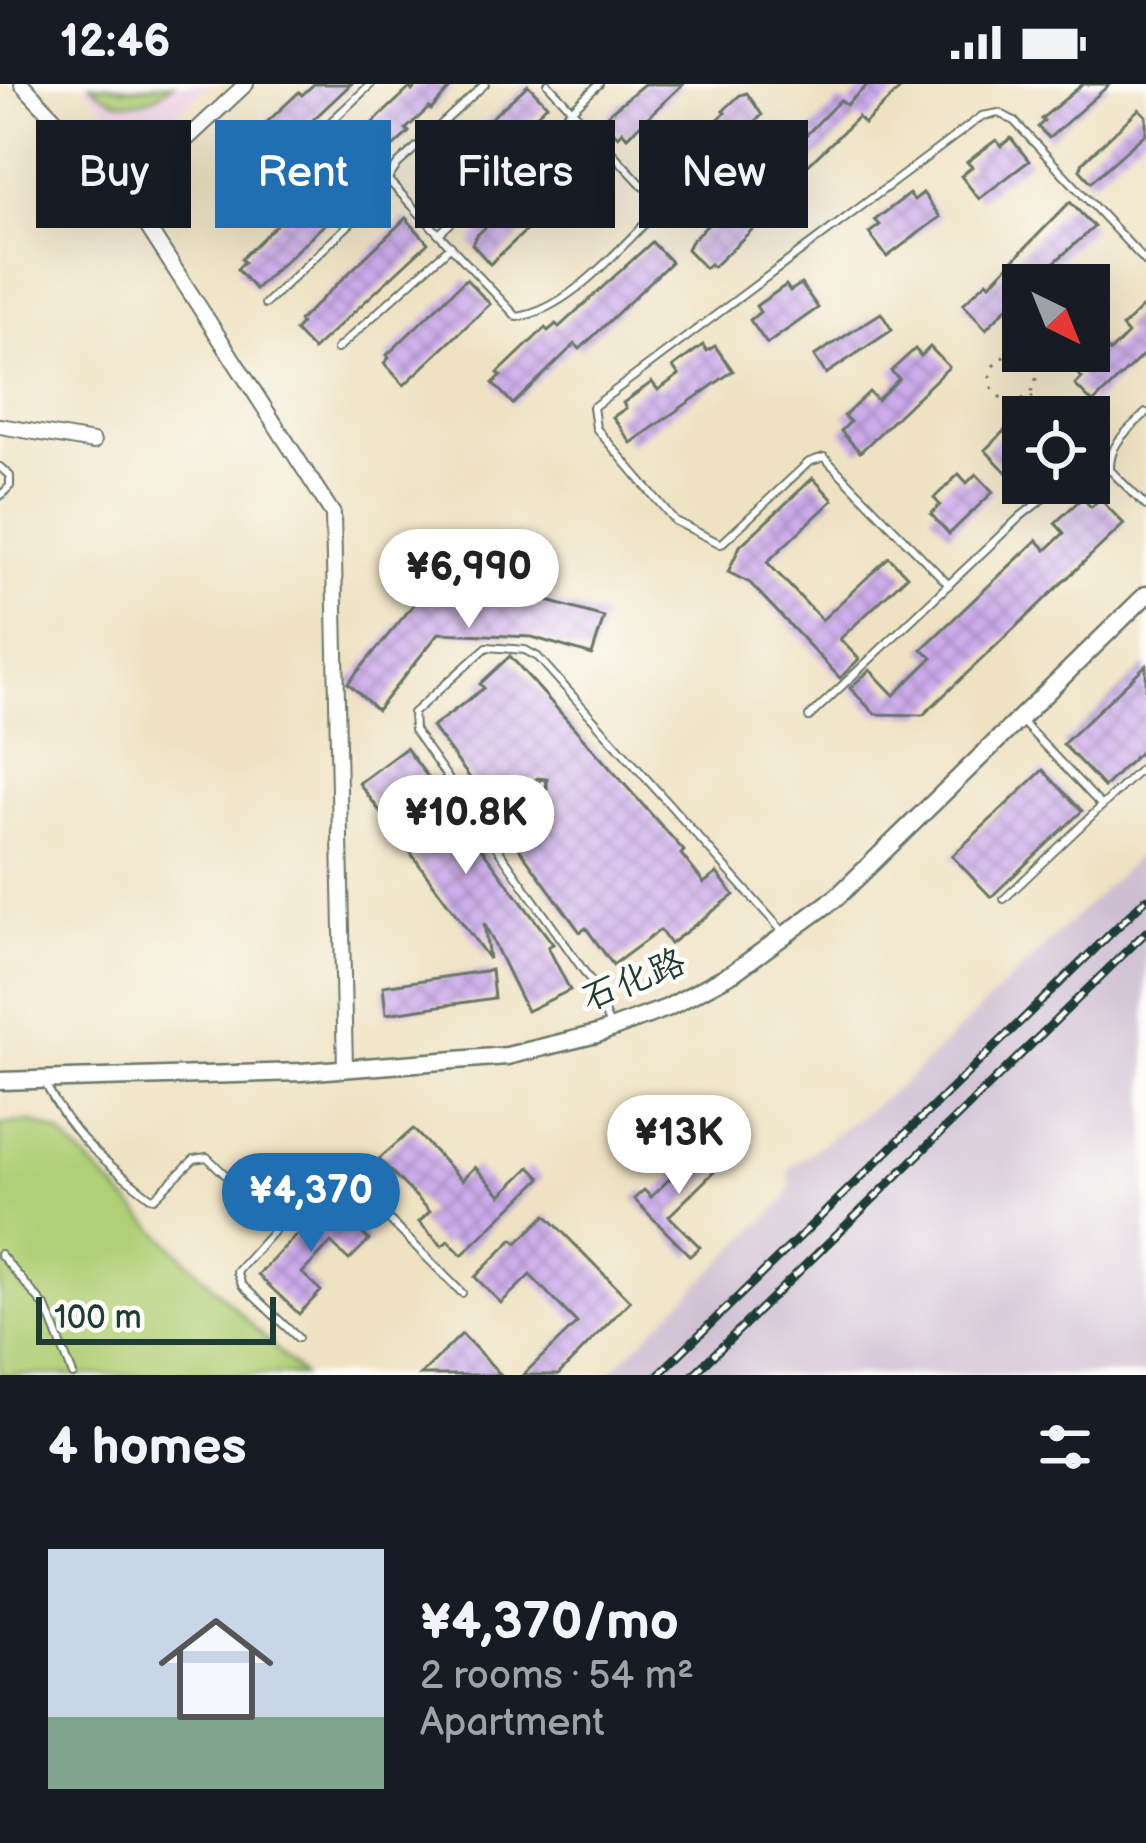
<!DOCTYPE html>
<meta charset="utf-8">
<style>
body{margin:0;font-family:"Balsamiq Sans","LXGW WenKai TC",sans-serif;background:#20242c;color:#f1f3f6;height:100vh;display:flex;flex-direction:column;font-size:45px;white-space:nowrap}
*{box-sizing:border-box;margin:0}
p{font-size:39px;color:#9ea1a6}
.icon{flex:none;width:66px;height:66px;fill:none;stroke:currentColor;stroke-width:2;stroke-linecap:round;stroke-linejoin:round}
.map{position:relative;height:1291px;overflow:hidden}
.side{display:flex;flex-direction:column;background:#171b24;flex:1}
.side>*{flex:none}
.banner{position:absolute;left:36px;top:36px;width:1074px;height:108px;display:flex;gap:24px}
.needle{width:78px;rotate:137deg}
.fabs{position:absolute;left:1002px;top:180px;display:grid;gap:24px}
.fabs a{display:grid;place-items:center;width:108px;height:108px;border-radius:0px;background:#171b24;box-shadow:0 12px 48px #0002;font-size:60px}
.scale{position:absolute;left:36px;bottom:30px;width:240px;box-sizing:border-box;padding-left:12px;border:6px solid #1f3d34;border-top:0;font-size:33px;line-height:42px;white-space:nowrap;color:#1f3d34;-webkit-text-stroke:9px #fdfcf7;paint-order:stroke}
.price{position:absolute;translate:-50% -102px;padding:0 27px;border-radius:42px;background:#fff;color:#222;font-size:39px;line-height:78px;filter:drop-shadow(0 3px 6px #0008)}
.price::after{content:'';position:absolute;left:50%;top:72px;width:36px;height:27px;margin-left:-18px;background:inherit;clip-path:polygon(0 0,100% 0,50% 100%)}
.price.on{background:#1f6fb2;color:#fff}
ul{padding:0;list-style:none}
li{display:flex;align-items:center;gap:36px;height:300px;padding:0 48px}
li span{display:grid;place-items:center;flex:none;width:336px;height:240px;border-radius:0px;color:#555}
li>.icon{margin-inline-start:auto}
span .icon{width:144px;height:144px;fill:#fffc;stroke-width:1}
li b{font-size:51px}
h2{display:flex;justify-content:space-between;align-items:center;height:144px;padding:0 48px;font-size:51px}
.pill{padding:0 42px;border-radius:0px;background:#171b24;box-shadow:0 12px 48px #0002;font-size:42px;line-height:108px}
.pill.on{background:#1f6fb2;color:#fff}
.status{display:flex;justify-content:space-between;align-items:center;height:84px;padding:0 60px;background:#171b24;direction:ltr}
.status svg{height:33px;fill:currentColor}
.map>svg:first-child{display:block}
.built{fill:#f0d0e5}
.railway{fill:#cebed2}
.park{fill:#b0cf76;stroke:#688655;stroke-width:3}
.building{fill:url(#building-cross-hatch)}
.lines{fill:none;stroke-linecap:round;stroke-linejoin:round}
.service-casing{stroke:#687766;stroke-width:10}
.minor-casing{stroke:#687766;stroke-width:18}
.tertiary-casing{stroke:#687766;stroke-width:21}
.path{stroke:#687766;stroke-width:3;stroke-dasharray:3 9;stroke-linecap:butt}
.service{stroke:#fff;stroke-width:6}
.minor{stroke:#fff;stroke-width:14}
.tertiary{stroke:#fff;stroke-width:16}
.rail-casing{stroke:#1f3d34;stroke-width:9}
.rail{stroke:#fdfcf7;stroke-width:4.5;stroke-dasharray:14;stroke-linecap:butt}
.labels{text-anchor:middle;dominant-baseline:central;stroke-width:9;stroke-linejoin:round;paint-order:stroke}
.street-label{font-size:36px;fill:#1f3d34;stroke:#fdfcf7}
</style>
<div class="status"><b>12:46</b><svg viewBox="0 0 49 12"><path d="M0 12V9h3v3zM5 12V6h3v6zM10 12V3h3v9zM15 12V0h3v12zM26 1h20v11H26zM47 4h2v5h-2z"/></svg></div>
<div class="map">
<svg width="1146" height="1291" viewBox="0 0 1146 1291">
<defs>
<pattern id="building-cross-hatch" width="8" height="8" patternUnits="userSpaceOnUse" patternTransform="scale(3)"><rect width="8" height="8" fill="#cdacec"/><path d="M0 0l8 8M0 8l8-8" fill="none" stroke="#a68dc0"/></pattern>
</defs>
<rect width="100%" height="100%" fill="#fdfcf7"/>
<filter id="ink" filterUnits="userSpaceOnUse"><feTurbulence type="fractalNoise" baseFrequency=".00833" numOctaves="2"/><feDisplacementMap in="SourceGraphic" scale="24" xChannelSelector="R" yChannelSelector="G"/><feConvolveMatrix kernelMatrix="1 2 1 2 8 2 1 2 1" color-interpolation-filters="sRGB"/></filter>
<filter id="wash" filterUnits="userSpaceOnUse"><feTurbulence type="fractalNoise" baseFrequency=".004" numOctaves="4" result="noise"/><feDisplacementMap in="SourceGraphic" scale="48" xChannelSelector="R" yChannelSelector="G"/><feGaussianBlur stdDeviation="2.7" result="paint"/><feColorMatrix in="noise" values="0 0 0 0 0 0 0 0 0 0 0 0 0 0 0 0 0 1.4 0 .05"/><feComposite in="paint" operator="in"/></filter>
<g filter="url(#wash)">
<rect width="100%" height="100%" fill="#efe2c3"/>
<polygon class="built" points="82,0 208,0 141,63"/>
<polygon class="railway" points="1146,764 1146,1291 607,1291 785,1116 790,1104 789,1085 905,998"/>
<g class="park">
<path d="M91,0L131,4L173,0C147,23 115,26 91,0Z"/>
<polygon points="32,1038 58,1048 302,1291 0,1291 0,1040"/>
</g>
<g id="blocks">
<g class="building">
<polygon points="314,0 351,0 232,112 221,100 236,86 229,79 233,76 230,73 299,8 302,11"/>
<polygon points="419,0 454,0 431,26 429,24 406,45 409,48 394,62 391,59 380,69 364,52 365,46 410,4 412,7"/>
<polygon points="644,0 683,0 627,53 622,47 618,52 604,38 610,32 608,30"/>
<polygon points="869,0 905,0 864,40 858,33 797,92 795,99 798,102 713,183 710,180 705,184 687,165 691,157 773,79 776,82 840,16 846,21"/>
<polygon points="1083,0 1110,0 1049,54 1038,43 1044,37 1041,35"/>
<polygon points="528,1 547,21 437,124 418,104 422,96"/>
<polygon points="747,9 762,31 676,114 671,108 666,113 652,99 656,91 725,29 723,27 740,11"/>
<polygon points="1139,25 1146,32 1146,49 1091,98 1080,86 1083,78"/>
<polygon points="1011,54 1029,77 979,115 961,92 972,83 967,78 996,56 1001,62"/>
<polygon points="582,56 601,77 490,180 472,160 476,152"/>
<polygon points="347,73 370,98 255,205 237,185 244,178 241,175"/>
<polygon points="923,109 940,133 887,173 869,149 880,141 875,136 909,110 914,116"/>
<polygon points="1070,118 1094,143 1029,201 1023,201 1023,207 986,245 963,220 987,197 990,200"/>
<polygon points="406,134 428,159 313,266 295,247 301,240 299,237"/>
<polygon points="652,158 671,178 580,265 575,260 513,320 493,299 501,292 498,289 545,244 548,247 556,240 559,243"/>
<polygon points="466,195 490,220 404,301 384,279 389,274 387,271"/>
<polygon points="801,200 818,224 767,260 750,236 760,228 756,222 786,201 790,207"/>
<polygon points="1146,220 1146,268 1093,319 1075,301 1082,294 1075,287 1103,260 1110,268 1128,250 1122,243"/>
<polygon points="881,229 892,246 826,290 814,272"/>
<polygon points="703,261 707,267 715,262 733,287 631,359 613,333 626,324 623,319 652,298 658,306 679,291 673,283"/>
<polygon points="930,263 949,283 860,368 841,347 850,338 844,332 869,308 877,316 899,295 891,287 915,265 921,272"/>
<polygon points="1023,342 1023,380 1010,392 985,366 1004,347 1010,354"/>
<polygon points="959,390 967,399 976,390 993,408 949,450 931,430 940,421 934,414"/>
<polygon points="813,394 833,416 767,478 822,536 889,473 907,492 840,555 859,575 840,594 750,499 728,488 740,462"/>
<polygon points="1082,414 1091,423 1100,415 1124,440 923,631 875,630 850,604 870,586 894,611 932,574 922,565 1037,456 1046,466 1064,449 1055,439"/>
<polygon points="431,500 537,514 604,533 592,571 532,553 439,549 377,626 348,599"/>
<polygon points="510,572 684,767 681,770 704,799 717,789 734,811 670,860 660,846 613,881 586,844 580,848 502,741 502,737 547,705 547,695 538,694 493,725 432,643 484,604 480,600"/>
<polygon points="1146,581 1146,662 1104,703 1063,660"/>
<polygon points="406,664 553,860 548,863 570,906 527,927 484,839 489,875 359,699"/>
<polygon points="1043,686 1082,727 991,813 952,772"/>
<polygon points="491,886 494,914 386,930 383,902"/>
<polygon points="413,1045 462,1096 475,1083 501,1111 530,1083 541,1094 462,1171 448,1157 442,1162 419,1138 430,1127 379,1075"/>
<polygon points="702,1063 720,1082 669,1132 700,1163 690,1172 634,1115 644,1106 651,1113"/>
<polygon points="329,1117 369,1156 349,1176 331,1159 302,1189 321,1207 299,1230 258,1191"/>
<polygon points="546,1131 630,1217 558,1291 523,1291 577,1239 530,1191 501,1219 475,1193 513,1155 517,1159"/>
<polygon points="462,1250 501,1291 420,1291"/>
</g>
</g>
</g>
<g filter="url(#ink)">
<use href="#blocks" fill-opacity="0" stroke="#687766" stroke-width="3"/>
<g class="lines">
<g class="service-casing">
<g id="service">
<polyline points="548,0 674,135 764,51"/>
<path d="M388,96L517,233C571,226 623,159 662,123"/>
<polyline points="226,136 371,0"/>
<polyline points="440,149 599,0"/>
<polyline points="265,220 372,119 398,80 485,0"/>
<polyline points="337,265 451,162"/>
<path d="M1146,329C1128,346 1109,359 1110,386L1146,422"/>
<polyline points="0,383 10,392 10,402 0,412"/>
<polyline points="1089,389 1110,386"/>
<polyline points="949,501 824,373 809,378 721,460 675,437 596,344 593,323 982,32 999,29 1014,37 1146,178"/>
<polyline points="809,633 1021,432 1063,399"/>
<polyline points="1022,638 1102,722"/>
<polyline points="482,742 542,700"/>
<polyline points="1004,815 1146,680"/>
<polyline points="609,940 593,900 414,646 413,629 487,563 525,566 538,573 784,849"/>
<path d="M46,1001C72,1053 105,1078 150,1113L154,1114L194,1075L207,1073L278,1142"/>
<polyline points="0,1170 47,1225 73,1291"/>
<polyline points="298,1254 242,1201 237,1188 278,1142 336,1088 342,1088 462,1209"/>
</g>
</g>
<g class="minor-casing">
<g id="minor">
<polyline points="22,0 127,111 333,430 345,985"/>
<polyline points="127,111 246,0"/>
<polyline points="0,342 93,358"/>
</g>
</g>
<g class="tertiary-casing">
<polyline id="tertiary" points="0,997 301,988 507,972 597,950 667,924 734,888 837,813 1146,511"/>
</g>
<g class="path">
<circle cx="1013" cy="294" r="23"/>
<polyline points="1031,312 1050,333"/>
</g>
<use href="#service" class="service"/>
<use href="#minor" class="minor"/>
<use href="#tertiary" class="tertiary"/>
<g class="rail-casing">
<g id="rail">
<polyline points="658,1291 1146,815"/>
<polyline points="693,1291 1146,848"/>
</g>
</g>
<use href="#rail" class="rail"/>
</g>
</g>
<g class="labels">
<g class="street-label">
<text transform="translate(634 897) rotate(-22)">石化路</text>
</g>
</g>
</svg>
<div class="fabs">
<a><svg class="needle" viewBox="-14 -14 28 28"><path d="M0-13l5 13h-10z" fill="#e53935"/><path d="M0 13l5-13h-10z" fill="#9ea1a6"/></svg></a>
<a><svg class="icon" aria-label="locate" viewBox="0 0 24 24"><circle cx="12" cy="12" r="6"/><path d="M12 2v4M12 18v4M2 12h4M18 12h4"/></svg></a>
</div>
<div class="scale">100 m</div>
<b class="price" style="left:469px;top:547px">¥6,990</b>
<b class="price" style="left:466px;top:793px">¥10.8K</b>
<b class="price" style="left:679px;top:1113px">¥13K</b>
<b class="price on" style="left:311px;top:1171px">¥4,370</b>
<div class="banner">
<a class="pill">Buy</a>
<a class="pill on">Rent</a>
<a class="pill">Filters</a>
<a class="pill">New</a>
</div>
</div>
<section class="side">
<h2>4 homes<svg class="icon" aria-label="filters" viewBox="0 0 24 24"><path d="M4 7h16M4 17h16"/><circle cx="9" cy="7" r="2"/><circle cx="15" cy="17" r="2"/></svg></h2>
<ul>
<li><span style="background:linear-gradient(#c9d6e8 70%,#7fa58c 0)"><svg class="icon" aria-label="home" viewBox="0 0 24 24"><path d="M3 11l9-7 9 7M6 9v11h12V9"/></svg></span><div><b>¥4,370/mo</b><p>2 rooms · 54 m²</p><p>Apartment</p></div></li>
</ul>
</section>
